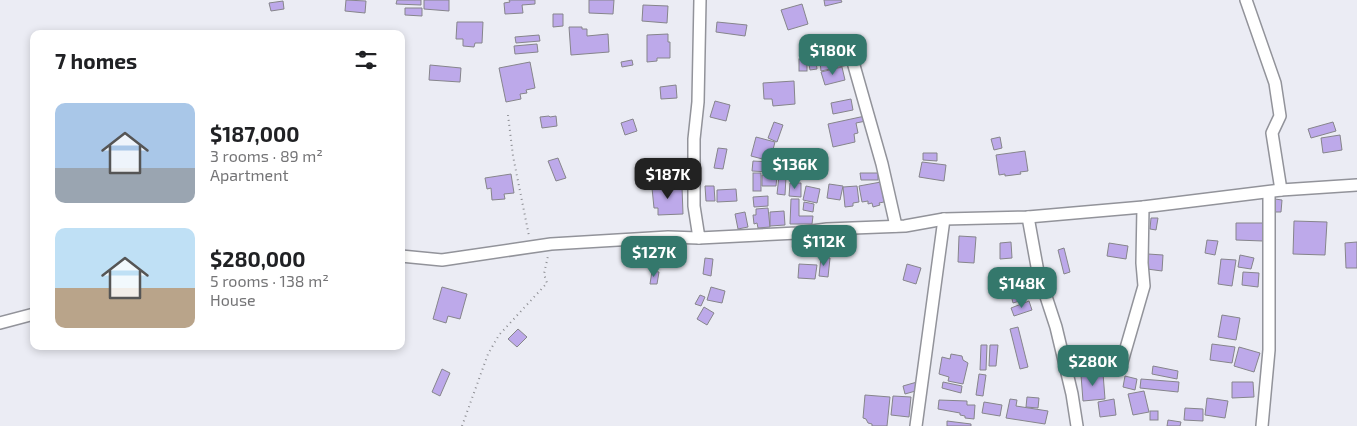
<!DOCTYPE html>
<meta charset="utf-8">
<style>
body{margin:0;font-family:"Exo 2",sans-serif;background:#f2f2f2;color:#202124;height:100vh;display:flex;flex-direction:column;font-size:19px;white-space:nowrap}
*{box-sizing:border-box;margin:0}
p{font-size:16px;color:#757577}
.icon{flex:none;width:28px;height:28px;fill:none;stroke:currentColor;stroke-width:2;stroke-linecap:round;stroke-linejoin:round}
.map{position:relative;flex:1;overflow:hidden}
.drawer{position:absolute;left:30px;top:30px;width:375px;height:320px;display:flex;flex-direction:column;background:#fff;border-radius:10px;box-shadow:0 2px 8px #0003}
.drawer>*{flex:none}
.price{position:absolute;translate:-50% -42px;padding:0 11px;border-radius:10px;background:#34786c;color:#fff;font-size:16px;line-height:32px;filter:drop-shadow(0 1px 2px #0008)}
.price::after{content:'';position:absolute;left:50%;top:30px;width:15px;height:11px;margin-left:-8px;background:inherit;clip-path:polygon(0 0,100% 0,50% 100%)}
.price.current{background:#222;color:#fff}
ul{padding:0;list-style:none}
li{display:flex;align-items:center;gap:15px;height:125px;padding:0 25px}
li span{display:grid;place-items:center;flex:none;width:140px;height:100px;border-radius:10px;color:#555}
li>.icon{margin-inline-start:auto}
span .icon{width:60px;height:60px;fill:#fffc;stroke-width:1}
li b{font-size:21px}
h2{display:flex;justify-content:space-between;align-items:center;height:60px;padding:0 25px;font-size:21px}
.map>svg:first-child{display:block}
.building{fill:#bda9ea;stroke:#86858b}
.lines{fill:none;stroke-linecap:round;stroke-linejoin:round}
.minor-casing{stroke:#92939a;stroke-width:14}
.path{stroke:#8c8d92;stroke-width:2;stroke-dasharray:1 4;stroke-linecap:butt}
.minor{stroke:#fff;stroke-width:11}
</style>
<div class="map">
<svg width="1357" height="426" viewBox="0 0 1357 426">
<rect width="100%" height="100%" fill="#ebecf4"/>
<g class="building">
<polygon points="346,0 366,1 365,13 345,11"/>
<polygon points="397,0 421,0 421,5 396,4"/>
<polygon points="424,0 449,0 449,11 424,9"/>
<polygon points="509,0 535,0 535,4 522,5 523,13 505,14 504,3 510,2"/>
<polygon points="589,0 614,0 613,14 589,13"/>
<polygon points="824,0 841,0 842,2 825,6"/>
<polygon points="283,1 284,9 271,11 269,3"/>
<polygon points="802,4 808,24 788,30 781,10"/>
<polygon points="643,5 668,6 667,23 642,21"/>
<polygon points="405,8 422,8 422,16 405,15"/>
<polygon points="553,14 563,14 563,26 553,27"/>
<polygon points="457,22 483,22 482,43 475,43 474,47 463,46 463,39 456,39"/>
<polygon points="717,22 747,25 745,36 716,32"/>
<polygon points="569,27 582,27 582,29 587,29 587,36 608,34 609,52 571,55"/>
<polygon points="668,34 668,42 670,42 670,58 657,58 657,61 647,62 647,35"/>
<polygon points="539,35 540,41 516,43 515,37"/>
<polygon points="537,44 538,52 515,54 514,46"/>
<polygon points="844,45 846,53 829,57 827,49"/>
<polygon points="815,53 817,69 810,70 807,54"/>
<polygon points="846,57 848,65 821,71 820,62"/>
<rect x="799" y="59" width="8" height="12"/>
<polygon points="632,60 633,65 622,67 621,62"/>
<polygon points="530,62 535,88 526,90 527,93 520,94 521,99 506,102 499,68"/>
<polygon points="430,65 461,68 460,82 429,80"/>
<polygon points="842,67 845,80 825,85 821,72"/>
<polygon points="794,81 795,104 773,106 772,99 764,99 763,83"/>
<polygon points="676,85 677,98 661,99 660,87"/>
<polygon points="851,99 853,110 833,114 831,103"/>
<polygon points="715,101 730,105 726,121 710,117"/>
<polygon points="549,116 550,117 556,116 557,126 542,128 540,117"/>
<polygon points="865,116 866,121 856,123 858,133 854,134 855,142 833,147 828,124"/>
<polygon points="633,119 637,131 625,135 621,123"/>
<polygon points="774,122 783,125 777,142 768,138"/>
<polygon points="1333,122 1336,131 1311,138 1308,129"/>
<polygon points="1340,135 1342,150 1323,153 1321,138"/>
<polygon points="756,137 775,142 770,161 751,156"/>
<polygon points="1000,137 1002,148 994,150 991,139"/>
<polygon points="718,148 727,149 723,169 714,168"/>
<polygon points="1025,151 1028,171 1020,172 1021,174 1005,176 1005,174 999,175 996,155"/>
<polygon points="923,153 937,153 937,161 923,160"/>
<polygon points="558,158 566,178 556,181 548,161"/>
<polygon points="753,161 770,162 769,172 752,171"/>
<polygon points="922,162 946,165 944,181 919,177"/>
<rect x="753" y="173" width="8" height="18"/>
<polygon points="860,173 878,173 878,180 861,180"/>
<polygon points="511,174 514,193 504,194 505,199 492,200 491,188 487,189 485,178"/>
<polygon points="762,175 777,176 776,186 762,186"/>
<polygon points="779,176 786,177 785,195 777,194"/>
<polygon points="881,182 884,202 879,203 880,205 873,207 872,203 868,204 868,201 862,202 859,186"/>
<polygon points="790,183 801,183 801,197 789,196"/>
<polygon points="829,184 843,186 840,200 827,198"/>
<polygon points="705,186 714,186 715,201 706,201"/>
<polygon points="806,186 820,189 817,203 803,200"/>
<polygon points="857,186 859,202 853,203 853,206 845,207 843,187"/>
<polygon points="668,187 682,187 683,214 658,215 658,208 654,208 652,188"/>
<polygon points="736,189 737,201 717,202 717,190"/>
<polygon points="768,196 768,206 754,207 753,197"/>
<polygon points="791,199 799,199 799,216 813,216 812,224 790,224"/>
<polygon points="1275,199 1282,200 1281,212 1274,212"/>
<polygon points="804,202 814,204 813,212 803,210"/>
<polygon points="768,208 770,227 758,228 757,223 754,224 753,215 756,215 756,209"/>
<polygon points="784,211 785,225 770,226 770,212"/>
<polygon points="745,212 748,227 738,229 735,214"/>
<polygon points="1151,218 1158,218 1156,230 1150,229"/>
<polygon points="1294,221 1327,222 1325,255 1293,254"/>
<polygon points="1236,223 1264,223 1263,241 1236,240"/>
<polygon points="959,236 976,237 974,263 958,262"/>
<polygon points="1207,240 1218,241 1215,255 1205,253"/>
<polygon points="1011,242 1012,258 1000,259 1000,243"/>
<polygon points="1357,242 1357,268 1346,268 1345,243"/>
<polygon points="1109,243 1128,246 1126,259 1107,256"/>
<polygon points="1064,248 1070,272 1064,274 1058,250"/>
<polygon points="1148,254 1163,255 1162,271 1147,269"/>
<polygon points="1240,255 1254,258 1251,269 1238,267"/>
<polygon points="821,257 830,258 828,277 819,276"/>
<polygon points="705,258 713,259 711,276 703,274"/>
<polygon points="1221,259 1236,260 1232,286 1218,284"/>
<polygon points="799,264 817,265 815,279 798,278"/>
<polygon points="907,264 921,268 916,284 903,280"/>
<polygon points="652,271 659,272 657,284 650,284"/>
<polygon points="1243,272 1259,273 1258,287 1242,285"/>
<polygon points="1022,283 1026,299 1013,303 1009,287"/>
<polygon points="442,287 467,294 460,319 448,316 446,323 433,319"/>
<polygon points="711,287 725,291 722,303 707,300"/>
<polygon points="700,295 705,297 701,306 695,304"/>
<polygon points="1029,301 1032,310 1014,316 1011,308"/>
<polygon points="704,307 714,313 707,325 697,319"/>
<polygon points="1222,315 1240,318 1236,340 1218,337"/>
<polygon points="1018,327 1028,367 1020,369 1010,329"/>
<polygon points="518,329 527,337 517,347 508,339"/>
<polygon points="1212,344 1235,347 1232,363 1210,360"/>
<polygon points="981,345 987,345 986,370 980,370"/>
<polygon points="990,345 998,345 996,366 989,366"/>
<polygon points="1239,347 1260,353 1254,372 1234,366"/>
<polygon points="951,354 962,356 963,360 968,363 963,384 948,381 949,377 939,374 942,357 950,359"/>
<polygon points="1099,357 1100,369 1077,371 1076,359"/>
<polygon points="1153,366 1178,371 1177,379 1152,374"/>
<polygon points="442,369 450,373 440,396 432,392"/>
<polygon points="1103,373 1105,399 1083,401 1081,375"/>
<polygon points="979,374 986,375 983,396 976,395"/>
<polygon points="1125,376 1137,379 1135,390 1123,387"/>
<polygon points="1141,379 1179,382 1178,392 1140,388"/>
<polygon points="917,382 919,390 905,394 903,386"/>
<polygon points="943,382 962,386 961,393 942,388"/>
<polygon points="1232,382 1253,382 1254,397 1232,398"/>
<polygon points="1144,391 1149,412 1133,415 1128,394"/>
<polygon points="865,395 890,397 887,426 872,426 872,424 868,423 866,419 863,418"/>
<polygon points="893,396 911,397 909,417 891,415"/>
<polygon points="1027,397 1039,398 1038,408 1026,407"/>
<polygon points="1207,398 1228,401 1225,418 1205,415"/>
<polygon points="1010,399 1017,400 1016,406 1048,411 1045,424 1006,418"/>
<polygon points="1114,399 1116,415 1100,417 1098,402"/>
<polygon points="939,400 967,401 967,405 975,405 974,419 965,418 965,416 960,415 960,413 938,409"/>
<polygon points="984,402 1002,405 1000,416 982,413"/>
<polygon points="1185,408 1203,409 1203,421 1184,420"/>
<rect x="1150" y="411" width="8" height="9"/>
<polygon points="1168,420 1181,422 1180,426 1167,426"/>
<polygon points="947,421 971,424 971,426 947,426"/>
</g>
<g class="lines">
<g class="minor-casing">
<g id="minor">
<polyline points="700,0 698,102 694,139 694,206 699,238 797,233 827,229 905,226 944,219 1028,217 1143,207 1281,190 1357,185"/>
<polyline points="1246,0 1275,83 1280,116 1272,133 1281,190"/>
<polyline points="853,62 882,164 896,226"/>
<polyline points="1028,217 1038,272 1056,327 1072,394 1077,426"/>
<polyline points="401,256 442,260 551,244 668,237 699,238"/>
<polyline points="0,323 34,314"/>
<polyline points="1122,362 1144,286 1142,263 1143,207"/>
<polyline points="916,426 944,219"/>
<polyline points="1262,426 1269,350 1269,192"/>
</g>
</g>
<g class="path">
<polyline points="508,115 513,156 529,236"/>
<polyline points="462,426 488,354 499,335 547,283 544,274 548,256"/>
</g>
<use href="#minor" class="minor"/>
</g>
</svg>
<b class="price" style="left:833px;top:76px">$180K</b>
<b class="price" style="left:795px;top:190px">$136K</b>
<b class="price current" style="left:668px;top:200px">$187K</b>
<b class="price" style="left:824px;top:267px">$112K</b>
<b class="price" style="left:654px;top:278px">$127K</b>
<b class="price" style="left:1022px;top:309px">$148K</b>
<b class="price" style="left:1093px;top:387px">$280K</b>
<section class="drawer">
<h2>7 homes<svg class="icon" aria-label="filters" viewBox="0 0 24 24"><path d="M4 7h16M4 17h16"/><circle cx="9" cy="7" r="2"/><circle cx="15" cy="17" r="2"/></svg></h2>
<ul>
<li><span style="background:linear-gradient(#a9c7e8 65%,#9aa5b1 0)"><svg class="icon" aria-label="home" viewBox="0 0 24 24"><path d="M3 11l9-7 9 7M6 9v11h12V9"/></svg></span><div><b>$187,000</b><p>3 rooms · 89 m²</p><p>Apartment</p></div></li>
<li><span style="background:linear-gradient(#bfe0f5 60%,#b9a48a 0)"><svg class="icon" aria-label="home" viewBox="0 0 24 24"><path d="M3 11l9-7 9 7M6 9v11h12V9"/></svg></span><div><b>$280,000</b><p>5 rooms · 138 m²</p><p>House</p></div></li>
</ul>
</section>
</div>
